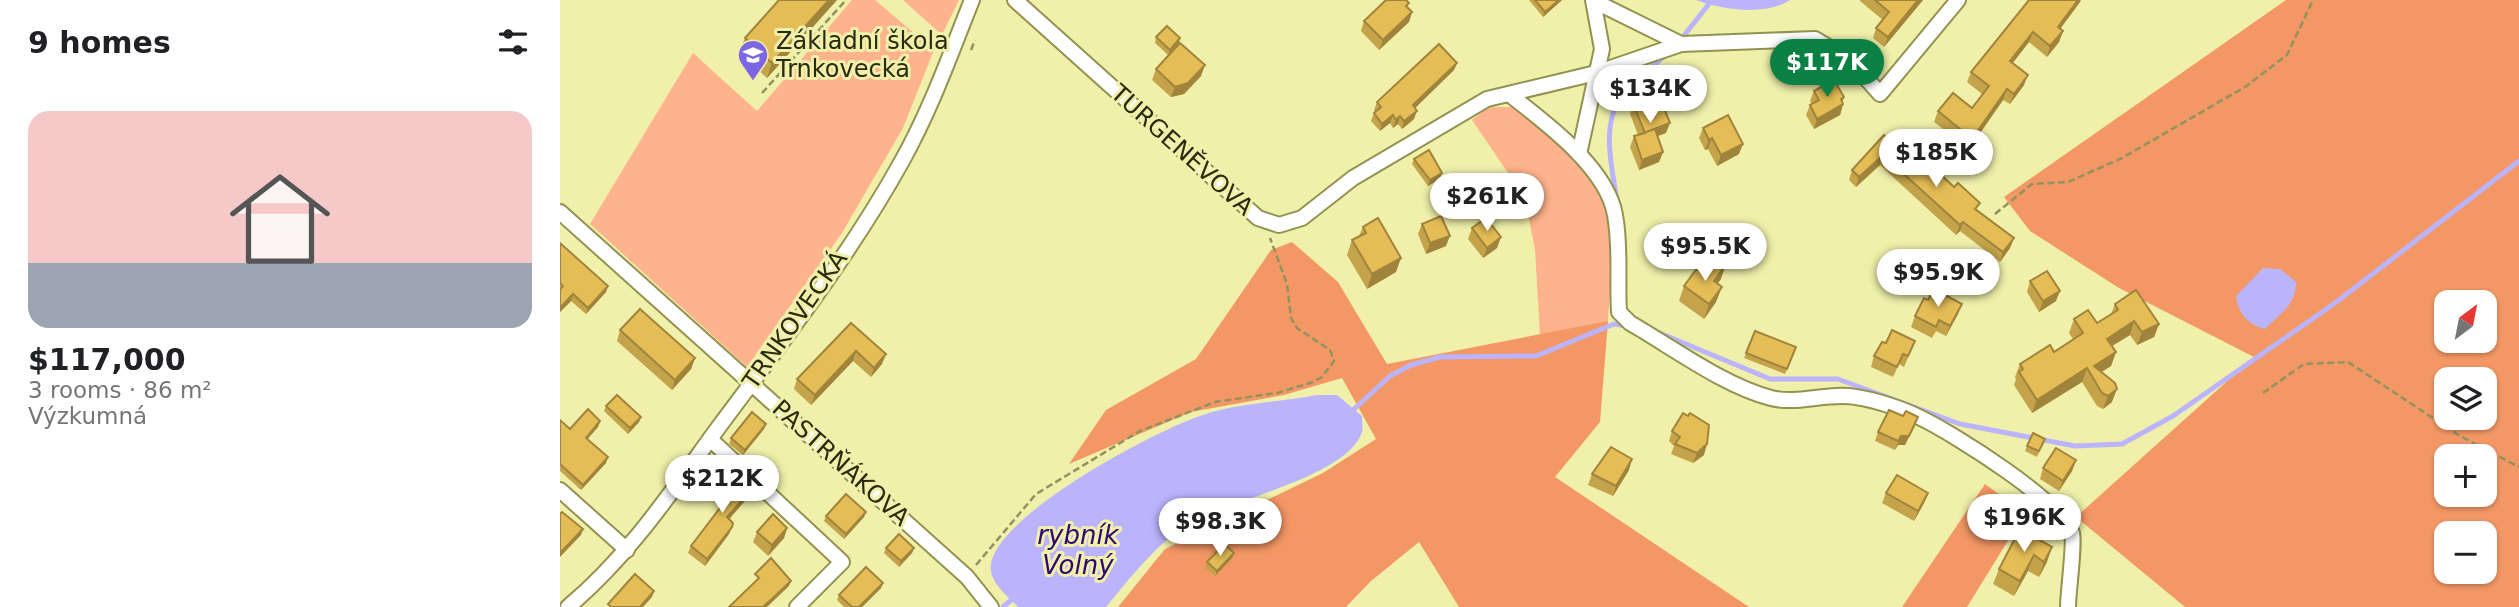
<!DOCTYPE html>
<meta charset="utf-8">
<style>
body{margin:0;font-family:"DejaVu Sans",sans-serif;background:#f6f6f6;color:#202124;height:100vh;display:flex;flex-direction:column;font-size:26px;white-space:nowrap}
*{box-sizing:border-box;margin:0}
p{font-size:23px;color:#757577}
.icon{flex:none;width:38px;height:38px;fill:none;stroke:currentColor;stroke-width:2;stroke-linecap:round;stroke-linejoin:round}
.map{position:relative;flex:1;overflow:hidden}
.sheet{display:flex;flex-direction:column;background:#fff;width:560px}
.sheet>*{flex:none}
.needle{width:46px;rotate:32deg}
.buttons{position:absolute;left:1874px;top:290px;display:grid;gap:14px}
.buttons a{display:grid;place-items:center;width:63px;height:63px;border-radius:14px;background:#fff;box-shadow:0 2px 5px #0004;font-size:35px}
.price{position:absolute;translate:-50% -60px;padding:0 16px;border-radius:24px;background:#fff;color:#222;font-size:23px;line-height:46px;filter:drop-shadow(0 2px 4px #0008)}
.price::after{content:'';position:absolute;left:50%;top:42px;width:21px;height:16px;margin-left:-10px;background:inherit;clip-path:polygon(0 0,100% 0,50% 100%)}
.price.on{background:#0b8043;color:#fff}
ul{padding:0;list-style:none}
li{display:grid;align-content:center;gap:14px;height:371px;padding:0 28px}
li+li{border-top:2px solid #e0e0e0}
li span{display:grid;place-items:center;height:217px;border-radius:21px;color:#555}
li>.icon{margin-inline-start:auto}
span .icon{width:126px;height:126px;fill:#fffc;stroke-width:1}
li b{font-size:30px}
h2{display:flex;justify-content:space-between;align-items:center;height:84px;padding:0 28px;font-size:30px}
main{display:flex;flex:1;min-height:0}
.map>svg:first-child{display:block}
.green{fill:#feb38c}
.forest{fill:#f39765;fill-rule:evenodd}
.water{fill:#bbb4fd}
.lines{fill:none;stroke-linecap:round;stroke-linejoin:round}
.stream{stroke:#bbb4fd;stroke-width:5}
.street-casing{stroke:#939351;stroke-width:18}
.path{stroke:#929260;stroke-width:2.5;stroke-dasharray:7 3.5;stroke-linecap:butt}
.street{stroke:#fff;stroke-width:14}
.wall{fill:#c4a34a}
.shaded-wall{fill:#a0843c}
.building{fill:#e4bd56;stroke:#a0843c;stroke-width:2}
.labels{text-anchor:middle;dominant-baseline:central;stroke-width:6;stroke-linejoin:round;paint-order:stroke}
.poi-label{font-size:24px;fill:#2a2a0e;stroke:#f0f0ab;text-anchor:start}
.street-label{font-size:24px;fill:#2a2a0e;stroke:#f0f0ab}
.water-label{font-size:26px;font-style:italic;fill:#2f0773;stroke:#f0f0ab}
</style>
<main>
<section class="sheet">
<h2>9 homes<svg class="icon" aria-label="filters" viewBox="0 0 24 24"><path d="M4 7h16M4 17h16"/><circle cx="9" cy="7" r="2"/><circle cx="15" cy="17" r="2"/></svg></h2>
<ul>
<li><span style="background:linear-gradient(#f6c9c9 70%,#9aa5b1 0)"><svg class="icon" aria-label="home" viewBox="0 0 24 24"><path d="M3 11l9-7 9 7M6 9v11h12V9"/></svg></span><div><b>$117,000</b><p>3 rooms · 86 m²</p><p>Výzkumná</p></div></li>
</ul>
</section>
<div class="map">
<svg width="1959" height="607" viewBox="0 0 1959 607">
<rect width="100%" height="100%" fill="#f0f0ab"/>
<g class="green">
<polygon points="292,0 315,0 374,50 343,128 282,233 187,367 30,224 133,53 197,111"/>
<polygon points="343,0 399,0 382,35"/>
<path d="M929,107H956C988,134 1031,166 1046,207C1059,240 1049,286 1048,321L980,336L975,250L965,198L912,120Z"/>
</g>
<g class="forest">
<path d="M1726,0H1959V607H1625L1516,517L1694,357L1559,288L1470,231L1444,197ZM1886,303H1925V341H1886ZM1886,380H1925V418H1886ZM1886,457H1925V495H1886ZM1886,534H1925V572H1886Z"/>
<polygon points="732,242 778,282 827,364 1048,321 1040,422 995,477 1189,607 899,607 859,542 811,581 786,607 558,607 605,549 763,473 816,439 782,378 724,395 631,412 509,464 546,410 636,359 711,250"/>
<polygon points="1425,484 1465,513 1407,607 1342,607"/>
</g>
<g class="water">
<path d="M1136,0H1230C1206,16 1162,10 1136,0Z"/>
<path d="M1703,268L1720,269L1736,282C1736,305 1721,313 1705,329C1687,324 1679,315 1676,296Z"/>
<path d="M757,395H777L802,416C802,421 803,428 802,432C787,477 672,499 634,521C598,541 572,576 546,607H458C447,595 428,582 431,564C438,514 599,428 646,414C681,403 721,402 757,395Z"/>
</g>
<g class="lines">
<g class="stream">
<polyline points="1119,42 1152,0"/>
<path d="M1057,200C1052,168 1040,123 1063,94C1074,79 1093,67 1107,54"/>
<polyline points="1090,329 1210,379 1278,379 1400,424 1515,446 1562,444 1613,416 1775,303 1959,161"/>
<polyline points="792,411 830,376 851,365 880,357 976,356 1054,324 1067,326"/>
<polyline points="443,607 456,596"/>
</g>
<g class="street-casing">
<g id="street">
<polyline points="455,0 698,218 719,225 742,218 793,178 927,99 1036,73 1121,44 1255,39 1290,60 1320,94 1398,0"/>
<polyline points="1034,1 1121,44"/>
<path d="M950,95C986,123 1047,168 1055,215C1061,247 1057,280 1059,312L1070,323C1112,347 1164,386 1211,398C1238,405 1268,392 1296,397C1316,400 1343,409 1361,418C1394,434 1501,501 1512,533C1515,542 1508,593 1508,607"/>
<polyline points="1019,154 1042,49 1033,0"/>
<polyline points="0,212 407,577 431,607"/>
<polyline points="150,439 282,562 237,607"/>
<polyline points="0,490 67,550"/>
<path d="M8,607C69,556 112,491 158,428C222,342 290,255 342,161C371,109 390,55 412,0"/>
</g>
</g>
<g class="path">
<polyline points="411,50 415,40"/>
<polyline points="202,93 286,0"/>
<polyline points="1435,214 1472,184 1508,182 1562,158 1685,87 1727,55 1753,0"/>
<polyline points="1703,393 1744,364 1788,362 1900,436 1959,467"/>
<polyline points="416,565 476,494 580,431 655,402 717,393 753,382 762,377 774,361 770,350 737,328 731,318 727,284 710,238"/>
</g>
<use href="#street" class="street"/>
</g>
<g class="wall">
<polygon points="277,0 207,78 179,53 185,38"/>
<polygon points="969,0 1002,0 983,17"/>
<polygon points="1300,0 1363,0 1324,47 1313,38 1316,28 1323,20 1300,1"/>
<polygon points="1520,2 1500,29 1503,31 1499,42 1487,57 1469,42 1453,63 1464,85 1450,104 1443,100 1409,149 1374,122 1378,111 1412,108 1422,94 1407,82 1411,72"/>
<polygon points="848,7 852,12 849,22 819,50 801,31 804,21"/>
<polygon points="596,37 619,43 608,55 595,43"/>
<polygon points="897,63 894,70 855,108 854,119 842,129 838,124 833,128 830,123 820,131 811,121 814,113 816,112 814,110 817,102"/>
<polygon points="596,69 641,76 624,94 611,97 592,80"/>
<polygon points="1254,91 1284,97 1282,102 1283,104 1280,115 1254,129 1246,115 1250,105 1252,104 1250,101"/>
<polygon points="1073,103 1106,133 1097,136 1103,152 1099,162 1079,170 1070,147 1074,136 1078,135 1070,114"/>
<polygon points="1143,128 1179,154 1157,166 1148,149 1145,150 1139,138"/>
<polygon points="1337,147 1454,238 1450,248 1440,262 1400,231 1396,235 1320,165 1296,187 1289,180 1292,170"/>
<polygon points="854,159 880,179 868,186 852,164"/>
<polygon points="862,224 886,246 866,254 858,234"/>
<polygon points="803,227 836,272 807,289 787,255 792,240 799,236"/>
<polygon points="912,228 937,248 923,258 908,239"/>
<polygon points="0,243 48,286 46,292 26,314 11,301 0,312"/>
<polygon points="1161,279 1157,284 1156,302 1144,319 1119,301 1124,286"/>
<polygon points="1470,281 1496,301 1479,312 1467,292"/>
<polygon points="1555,304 1599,324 1594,337 1577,345 1570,335 1552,346 1556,352 1551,366 1541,372 1552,402 1543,409 1537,406 1522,382 1472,413 1454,385 1456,379 1455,377 1460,364 1494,352 1513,339 1509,333 1514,319 1537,323 1551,314"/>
<polygon points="1398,314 1386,336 1376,331 1372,338 1351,327 1355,316"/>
<polygon points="291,323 322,364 311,377 293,361 251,405 234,389 237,379"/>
<polygon points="60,330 135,358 131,369 112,390 57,341"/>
<polygon points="1195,331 1236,347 1225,374 1184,358"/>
<polygon points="1355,341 1344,367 1339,364 1333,377 1311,367 1314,356 1326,343"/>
<polygon points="46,406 81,417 79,422 68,434 44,411"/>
<polygon points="0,420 10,429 40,421 38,427 27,439 46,463 21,490 0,471"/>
<polygon points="206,424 204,429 183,455 169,444 171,438"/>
<polygon points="1355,426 1345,445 1338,445 1335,450 1315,441 1318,432"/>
<polygon points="1112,431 1144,455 1133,463 1111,454 1114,446 1109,441"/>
<polygon points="1473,433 1485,439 1477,457 1465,451"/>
<polygon points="1516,460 1512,471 1499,491 1480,479 1483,468"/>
<polygon points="1069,470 1053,496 1028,485 1032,474"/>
<polygon points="159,487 190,495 169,519 173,523 169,534 145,566 128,553 131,546 164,502 156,495"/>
<polygon points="1326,493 1368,493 1364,503 1354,521 1322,503"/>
<polygon points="306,512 304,517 284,539 264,521 266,516"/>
<polygon points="227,528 224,538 208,556 193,542 197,532"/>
<polygon points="1460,529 1487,562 1479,577 1468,571 1454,596 1433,584 1439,569"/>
<polygon points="326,548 354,548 352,553 339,567 324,553"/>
<polygon points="672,558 655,576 645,568 647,562"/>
<polygon points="321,588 302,607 284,607 277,600 279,595"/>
</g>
<g class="shaded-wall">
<polygon points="269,0 277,0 207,78 212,63"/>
<polygon points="999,0 1002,0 983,17 985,12"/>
<polygon points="1358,0 1363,0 1324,47 1328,37"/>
<polygon points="1518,0 1521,0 1520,2 1494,37 1498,27"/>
<polygon points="852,12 849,22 819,50 823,40"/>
<polygon points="1503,31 1499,42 1487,57 1490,46"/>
<polygon points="1473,32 1469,42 1446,71 1450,61"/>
<polygon points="620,38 619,43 608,55 610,50"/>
<polygon points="897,63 894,70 850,113 853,105"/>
<polygon points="645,65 641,76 624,94 611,97 615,87"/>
<polygon points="1468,75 1464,85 1450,104 1454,94"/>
<polygon points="1447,89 1443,100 1409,149 1412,139"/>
<polygon points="1284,97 1281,106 1283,104 1280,115 1254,129 1257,119"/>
<polygon points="857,111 854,119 842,129 844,121"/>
<polygon points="833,115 830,123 820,131 822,124"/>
<polygon points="840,116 838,124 833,128 836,120"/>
<polygon points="1110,123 1106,133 1082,142 1086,132"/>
<polygon points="1152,138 1148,149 1145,150 1149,140"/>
<polygon points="1183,144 1179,154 1157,166 1161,155"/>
<polygon points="1103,152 1099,162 1079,170 1082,160"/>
<polygon points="1323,155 1320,165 1296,187 1299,177"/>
<polygon points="882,173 880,179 868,186 870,180"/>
<polygon points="1403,222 1400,231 1396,235 1400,225"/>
<polygon points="890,236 886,246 866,254 870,243"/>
<polygon points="941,237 937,248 923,258 927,248"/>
<polygon points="1454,238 1450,248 1440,262 1443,252"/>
<polygon points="841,258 836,272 807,289 812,274"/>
<polygon points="1166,264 1161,279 1148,296 1154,281"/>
<polygon points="48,286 46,292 26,314 28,308"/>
<polygon points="1162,287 1156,302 1144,319 1149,304"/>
<polygon points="1500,291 1496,301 1479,312 1483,301"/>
<polygon points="13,294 11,301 0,312 0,308"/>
<polygon points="1402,304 1398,314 1386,336 1390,326"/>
<polygon points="1574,321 1570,335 1542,352 1547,339"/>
<polygon points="1599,324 1594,337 1577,345 1582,332"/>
<polygon points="296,351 293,361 251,405 255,395"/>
<polygon points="1556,352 1551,366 1532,378 1534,366"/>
<polygon points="326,354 322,364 311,377 314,368"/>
<polygon points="135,358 131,369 112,390 115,380"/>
<polygon points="1527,368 1522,382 1472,413 1477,400"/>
<polygon points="1557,389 1552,402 1543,409 1548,396"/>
<polygon points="81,417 79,422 68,434 70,428"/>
<polygon points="1358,417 1345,445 1338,445 1335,450 1341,436"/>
<polygon points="40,421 38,427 24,443 26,438"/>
<polygon points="206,424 204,429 183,455 185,450"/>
<polygon points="1147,444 1144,455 1133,463 1137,453"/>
<polygon points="48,457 46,463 21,490 23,485"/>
<polygon points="1072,459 1069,470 1053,496 1056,486"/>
<polygon points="1516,460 1512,471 1499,491 1503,481"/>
<polygon points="193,488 190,495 164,525 167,517"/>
<polygon points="1368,493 1364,503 1354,521 1358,511"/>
<polygon points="306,512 304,517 284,539 286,534"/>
<polygon points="172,527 169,534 145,566 147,559"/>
<polygon points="227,528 224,538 208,556 212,545"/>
<polygon points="23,529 21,535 0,557 0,553"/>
<polygon points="1492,547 1487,562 1479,577 1484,562"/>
<polygon points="354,548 352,553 339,567 341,561"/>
<polygon points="674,553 672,558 655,576 657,571"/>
<polygon points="1474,555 1468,571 1454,596 1460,581"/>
<polygon points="231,581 229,586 207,607 203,607"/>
<polygon points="323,583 321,588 302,607 299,607"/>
<polygon points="94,591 92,597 83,607 80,607"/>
</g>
<g class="building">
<polygon points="219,0 269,0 212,63 185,38"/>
<polygon points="826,0 846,0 849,3 846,6 852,12 823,40 804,21"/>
<polygon points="975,0 999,0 985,12"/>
<polygon points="1315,0 1358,0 1328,37 1316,28 1329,12"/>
<polygon points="1469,0 1518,0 1498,27 1503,31 1490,46 1473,32 1450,61 1468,75 1454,94 1447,89 1412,139 1378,111 1393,93 1412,108 1429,86 1411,72"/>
<polygon points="607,26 620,38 610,50 596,37"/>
<polygon points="620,43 645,65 628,83 615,87 596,69"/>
<polygon points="879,44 897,63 853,105 857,111 844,121 840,116 836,120 833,115 822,124 814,113 821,107 817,102"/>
<polygon points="1274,80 1284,97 1281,99 1283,104 1257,119 1250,105 1259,100 1254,91"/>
<polygon points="1098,93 1110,123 1086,132 1095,129 1103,152 1082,160 1074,136 1085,133 1073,103"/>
<polygon points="1168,115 1183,144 1161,155 1152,138 1149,140 1143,128"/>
<polygon points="1324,135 1337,147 1344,140 1394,187 1398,183 1420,203 1415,209 1454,238 1443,252 1403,222 1400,225 1323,155 1299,177 1292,170"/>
<polygon points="869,150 882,173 870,180 854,159"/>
<polygon points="881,216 890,236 870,243 862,224"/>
<polygon points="818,218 841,258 812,274 792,240 806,233 803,227"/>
<polygon points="926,218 941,237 927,248 912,228"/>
<polygon points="0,243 48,286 28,308 13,294 0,308 0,290 3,286 0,283"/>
<polygon points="1141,263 1148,269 1166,264 1154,281 1162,287 1149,304 1124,286"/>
<polygon points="1487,271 1500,291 1483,301 1470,281"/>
<polygon points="1374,289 1402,304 1390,326 1379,320 1376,327 1355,316 1364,298 1368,300"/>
<polygon points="1576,290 1599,324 1582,332 1574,321 1547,339 1556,352 1534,366 1555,383 1557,389 1548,396 1542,393 1527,368 1477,400 1459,372 1463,369 1460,364 1490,345 1494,352 1523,333 1514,319 1528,310 1537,323 1558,310 1555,304"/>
<polygon points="80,309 135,358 115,380 60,330"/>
<polygon points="291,323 326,354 314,368 296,351 255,395 237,379"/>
<polygon points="1332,330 1355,341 1348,356 1343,354 1337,367 1314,356 1322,342 1326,343"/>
<polygon points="1195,331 1236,347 1227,369 1186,353"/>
<polygon points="57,395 81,417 70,428 46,406"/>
<polygon points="28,409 40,421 26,438 48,457 23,485 0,464 0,420 10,429"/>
<polygon points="1329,410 1343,416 1346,411 1358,417 1349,436 1341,436 1338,441 1318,432"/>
<polygon points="192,412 206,424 185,450 171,438"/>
<polygon points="1123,413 1128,416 1130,413 1149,425 1147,444 1137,453 1115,444 1120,437 1112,431"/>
<polygon points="1473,433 1485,439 1479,451 1467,446"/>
<polygon points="1051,447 1072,459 1056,486 1032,474"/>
<polygon points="1496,448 1516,460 1503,481 1483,468"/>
<polygon points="174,470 193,488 167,517 173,523 172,527 147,559 131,546 169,496 159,487"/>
<polygon points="1337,475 1368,493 1358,511 1326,493"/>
<polygon points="286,494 306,512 286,534 266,516"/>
<polygon points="2,512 23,529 0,553 0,514"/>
<polygon points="213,514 227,528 212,545 197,532"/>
<polygon points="1460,529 1492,547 1484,562 1474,555 1460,581 1439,569"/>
<polygon points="339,534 354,548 341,561 326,548"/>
<polygon points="664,544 674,553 657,571 647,562"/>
<polygon points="211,558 231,581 203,607 169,607 199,578 195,574"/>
<polygon points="306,567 323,583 299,607 292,607 279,595"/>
<polygon points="75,574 94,591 80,607 51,607 48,604"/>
</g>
<defs>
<g id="school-pin" transform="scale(1.575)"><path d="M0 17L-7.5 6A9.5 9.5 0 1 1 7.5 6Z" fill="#7d66e1" stroke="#f0f0ab"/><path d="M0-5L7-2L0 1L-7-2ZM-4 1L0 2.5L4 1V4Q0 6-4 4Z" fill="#fff"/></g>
</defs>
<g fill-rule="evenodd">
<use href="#school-pin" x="193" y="55"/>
</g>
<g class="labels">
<g class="poi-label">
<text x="216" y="41">Základní škola<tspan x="216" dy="28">Trnkovecká</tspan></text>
</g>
<g class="street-label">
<text transform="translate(622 150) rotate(42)">TURGENĚVOVA</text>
<text transform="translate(235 320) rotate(-55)">TRNKOVECKÁ</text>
<text transform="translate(281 463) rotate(42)">PASTRŇÁKOVA</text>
</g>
<g class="water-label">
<text x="518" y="535">rybník<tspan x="518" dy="30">Volný</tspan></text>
</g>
</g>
</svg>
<div class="buttons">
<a><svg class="needle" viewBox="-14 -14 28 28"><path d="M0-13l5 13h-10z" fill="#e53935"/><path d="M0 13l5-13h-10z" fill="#757577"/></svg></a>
<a><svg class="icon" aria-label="layers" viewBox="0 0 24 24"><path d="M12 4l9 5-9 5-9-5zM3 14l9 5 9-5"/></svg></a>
<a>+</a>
<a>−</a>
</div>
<b class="price on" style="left:1267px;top:99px">$117K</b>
<b class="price" style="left:1090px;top:125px">$134K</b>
<b class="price" style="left:1376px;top:189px">$185K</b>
<b class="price" style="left:927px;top:233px">$261K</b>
<b class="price" style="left:1145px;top:283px">$95.5K</b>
<b class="price" style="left:1378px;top:309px">$95.9K</b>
<b class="price" style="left:162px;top:515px">$212K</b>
<b class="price" style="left:1464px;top:554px">$196K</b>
<b class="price" style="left:660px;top:558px">$98.3K</b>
</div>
</main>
